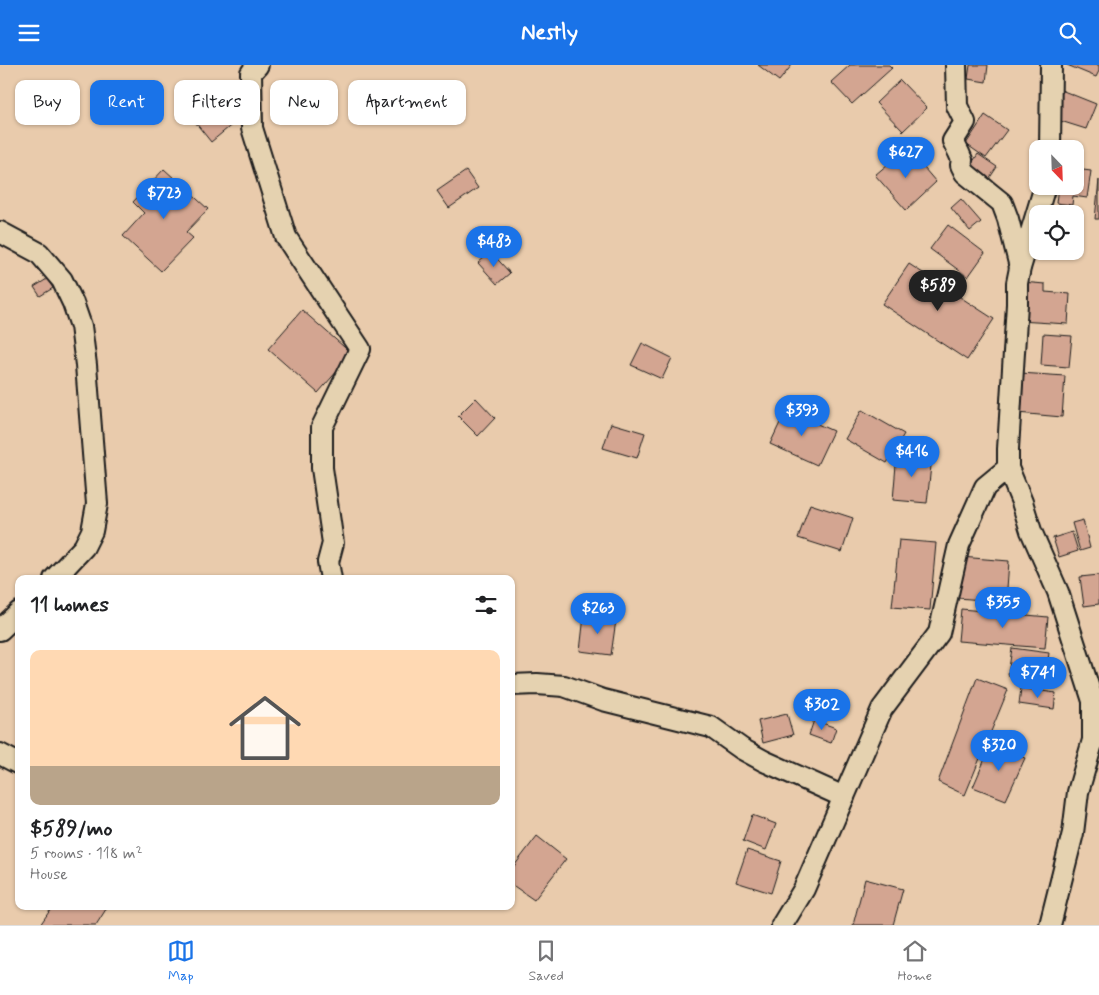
<!DOCTYPE html>
<meta charset="utf-8">
<style>
body{margin:0;font-family:Mynerve,sans-serif;background:#f2f2f2;color:#202124;height:100vh;display:flex;flex-direction:column;font-size:19px;white-space:nowrap}
*{box-sizing:border-box;margin:0}
p{font-size:16px;color:#757577}
.icon{flex:none;width:28px;height:28px;fill:none;stroke:currentColor;stroke-width:2;stroke-linecap:round;stroke-linejoin:round}
.map{position:relative;flex:1;overflow:hidden}
.side{position:absolute;left:15px;top:510px;width:500px;height:335px;display:flex;flex-direction:column;background:#fff;border-radius:10px;box-shadow:0 1px 4px #0004}
.side>*{flex:none}
.hud{position:absolute;left:15px;top:15px;width:500px;height:45px;display:flex;gap:10px}
.needle{width:32px;rotate:157deg}
.tools{position:absolute;left:1029px;top:75px;display:grid;gap:10px}
.tools a{display:grid;place-items:center;width:55px;height:55px;border-radius:10px;background:#fff;box-shadow:0 1px 4px #0004;font-size:25px}
.price{position:absolute;translate:-50% -42px;padding:0 11px;border-radius:18px;background:#1a73e8;color:#fff;font-size:16px;line-height:32px;filter:drop-shadow(0 1px 2px #0008)}
.price::after{content:'';position:absolute;left:50%;top:30px;width:15px;height:11px;margin-left:-8px;background:inherit;clip-path:polygon(0 0,100% 0,50% 100%)}
.price.current{background:#222;color:#fff}
ul{padding:0;list-style:none}
li{display:grid;align-content:center;gap:10px;height:265px;padding:0 15px}
li span{display:grid;place-items:center;height:155px;border-radius:10px;color:#555}
li>.icon{margin-inline-start:auto}
span .icon{width:90px;height:90px;fill:#fffc;stroke-width:1}
li b{font-size:21px}
h2{display:flex;justify-content:space-between;align-items:center;height:60px;padding:0 15px;font-size:21px}
.pill{padding:0 18px;border-radius:10px;background:#fff;box-shadow:0 1px 4px #0004;font-size:18px;line-height:45px}
.pill.current{background:#1a73e8;color:#fff}
header{display:flex;justify-content:space-between;align-items:center;height:65px;padding:0 15px;background:#1a73e8;color:#fff;font-size:22px;font-weight:800}
.dock{display:flex;justify-content:space-around;align-items:center;height:70px;border-top:1px solid #e0e0e0;background:#fff;font-size:14px;color:#757577}
.dock a{display:grid;justify-items:center;gap:2px}
.dock .current{color:#1a73e8}
.map>svg:first-child{display:block}
.building{fill:#d3a591;stroke:#1c1c1c}
.lines{fill:none;stroke-linecap:round;stroke-linejoin:round}
.minor-casing{stroke:#1c1c1c;stroke-width:24}
.minor{stroke:#e5d2b0;stroke-width:20}
</style>
<header><svg class="icon" aria-label="menu" viewBox="0 0 24 24"><path d="M4 6h16M4 12h16M4 18h16"/></svg>Nestly<svg class="icon" aria-label="search" viewBox="0 0 24 24"><circle cx="10" cy="10" r="6"/><path d="M15 15l6 6"/></svg></header>
<div class="map">
<svg width="1099" height="860" viewBox="0 0 1099 860">
<rect width="100%" height="100%" fill="#e9cbac"/>
<filter id="ink" filterUnits="userSpaceOnUse"><feTurbulence type="fractalNoise" baseFrequency=".02" numOctaves="2"/><feDisplacementMap in="SourceGraphic" scale="10" xChannelSelector="R" yChannelSelector="G"/><feConvolveMatrix kernelMatrix="1 2 1 2 8 2 1 2 1" color-interpolation-filters="sRGB"/></filter>
<g filter="url(#ink)">
<g class="building">
<polygon points="758,0 792,0 779,16"/>
<polygon points="850,0 889,0 892,3 852,39 831,17"/>
<polygon points="970,0 988,0 986,17 968,14"/>
<polygon points="1067,0 1099,0 1099,6 1096,12"/>
<polygon points="900,15 927,43 903,66 876,38"/>
<polygon points="1061,25 1096,39 1086,64 1051,53"/>
<polygon points="213,33 234,58 211,77 191,52"/>
<polygon points="985,50 1007,65 986,93 966,79"/>
<polygon points="907,83 936,117 906,145 875,110"/>
<polygon points="978,89 997,102 989,114 970,101"/>
<polygon points="164,104 208,144 186,167 193,173 161,206 123,171 144,148 133,137"/>
<polygon points="1075,104 1091,106 1087,133 1073,131 1072,140 1056,138 1058,121 1075,121"/>
<polygon points="466,106 478,123 449,143 437,126"/>
<polygon points="1099,115 1099,154 1095,154"/>
<polygon points="961,134 981,157 970,166 951,143"/>
<polygon points="948,160 985,188 968,212 930,184"/>
<polygon points="491,187 510,208 497,219 478,198"/>
<polygon points="909,199 994,254 967,295 882,239"/>
<polygon points="47,214 53,223 40,231 34,222"/>
<polygon points="1022,217 1045,219 1045,227 1070,229 1068,259 1019,256"/>
<polygon points="302,245 352,289 318,328 268,284"/>
<polygon points="1043,269 1072,271 1069,302 1041,300"/>
<polygon points="642,278 672,293 662,314 631,300"/>
<polygon points="1020,308 1065,311 1062,352 1017,348"/>
<polygon points="476,333 495,353 478,371 458,351"/>
<polygon points="786,345 833,366 817,400 770,379"/>
<polygon points="862,345 904,369 887,398 845,374"/>
<polygon points="611,358 645,368 637,393 603,383"/>
<polygon points="897,388 932,391 927,438 893,435"/>
<polygon points="810,439 853,453 842,487 798,473"/>
<polygon points="1083,455 1090,483 1080,486 1072,458"/>
<polygon points="1072,467 1078,486 1059,492 1053,473"/>
<polygon points="899,475 936,478 930,545 892,542"/>
<polygon points="961,492 1009,496 1006,537 958,533"/>
<polygon points="1099,510 1099,539 1084,541 1080,512"/>
<polygon points="961,544 1048,552 1045,583 958,576"/>
<polygon points="584,551 616,555 611,590 580,586"/>
<polygon points="1012,583 1049,588 1045,615 1008,610"/>
<polygon points="977,613 1008,625 965,730 938,717"/>
<polygon points="1021,623 1056,628 1054,644 1019,639"/>
<polygon points="787,649 793,670 763,678 758,656"/>
<polygon points="814,655 836,663 831,678 809,670"/>
<polygon points="991,680 1025,693 1006,735 973,722"/>
<polygon points="752,750 776,759 766,785 743,776"/>
<polygon points="537,771 566,794 534,835 511,819 511,805"/>
<polygon points="747,785 781,796 771,828 736,817"/>
<polygon points="865,814 903,824 893,860 853,860"/>
<polygon points="53,841 108,841 96,860 40,860"/>
</g>
<g class="lines">
<g class="minor-casing">
<g id="minor">
<polyline points="258,0 251,8 252,63 286,172 360,284 322,362 322,403 333,478 328,497 331,514"/>
<polyline points="956,0 957,41 965,57 953,76 959,88 962,95 961,100 965,108 1002,138 1008,154 1020,202"/>
<polyline points="1050,84 1051,0"/>
<polyline points="1045,121 1020,203 1017,218 1017,239 1008,384 1008,403 1022,437 1031,466 1058,527 1093,636 1099,647"/>
<polyline points="0,167 39,188 62,215 73,238 81,261 86,300 97,439 92,466 84,482 54,514"/>
<polyline points="0,565 19,547"/>
<polyline points="511,620 537,619 564,621 603,635 711,662 742,684 764,696 844,732"/>
<polyline points="0,689 19,699"/>
<polyline points="782,860 804,824 882,644 939,568 959,480 985,422 1008,403"/>
<polyline points="1050,860 1073,768 1078,727 1093,675 1093,636"/>
</g>
</g>
<use href="#minor" class="minor"/>
</g>
</g>
</svg>
<div class="tools">
<a><svg class="needle" viewBox="-14 -14 28 28"><path d="M0-13l5 13h-10z" fill="#e53935"/><path d="M0 13l5-13h-10z" fill="#757577"/></svg></a>
<a><svg class="icon" aria-label="locate" viewBox="0 0 24 24"><circle cx="12" cy="12" r="6"/><path d="M12 2v4M12 18v4M2 12h4M18 12h4"/></svg></a>
</div>
<b class="price" style="left:906px;top:114px">$627</b>
<b class="price" style="left:164px;top:155px">$723</b>
<b class="price" style="left:494px;top:203px">$483</b>
<b class="price current" style="left:938px;top:247px">$589</b>
<b class="price" style="left:802px;top:372px">$393</b>
<b class="price" style="left:912px;top:413px">$416</b>
<b class="price" style="left:1003px;top:564px">$355</b>
<b class="price" style="left:598px;top:570px">$263</b>
<b class="price" style="left:1038px;top:634px">$741</b>
<b class="price" style="left:822px;top:666px">$302</b>
<b class="price" style="left:999px;top:707px">$320</b>
<div class="hud">
<a class="pill">Buy</a>
<a class="pill current">Rent</a>
<a class="pill">Filters</a>
<a class="pill">New</a>
<a class="pill">Apartment</a>
</div>
<section class="side">
<h2>11 homes<svg class="icon" aria-label="filters" viewBox="0 0 24 24"><path d="M4 7h16M4 17h16"/><circle cx="9" cy="7" r="2"/><circle cx="15" cy="17" r="2"/></svg></h2>
<ul>
<li><span style="background:linear-gradient(#ffd9b3 75%,#b9a48a 0)"><svg class="icon" aria-label="home" viewBox="0 0 24 24"><path d="M3 11l9-7 9 7M6 9v11h12V9"/></svg></span><div><b>$589/mo</b><p>5 rooms · 118 m²</p><p>House</p></div></li>
</ul>
</section>
</div>
<nav class="dock">
<a class="current"><svg class="icon" aria-label="map" viewBox="0 0 24 24"><path d="M3 6l6-2 6 2 6-2v14l-6 2-6-2-6 2zM9 4v14M15 6v14"/></svg>Map</a>
<a><svg class="icon" aria-label="saved" viewBox="0 0 24 24"><path d="M7 4h10v16l-5-4-5 4z"/></svg>Saved</a>
<a><svg class="icon" aria-label="home" viewBox="0 0 24 24"><path d="M3 11l9-7 9 7M6 9v11h12V9"/></svg>Home</a>
</nav>
